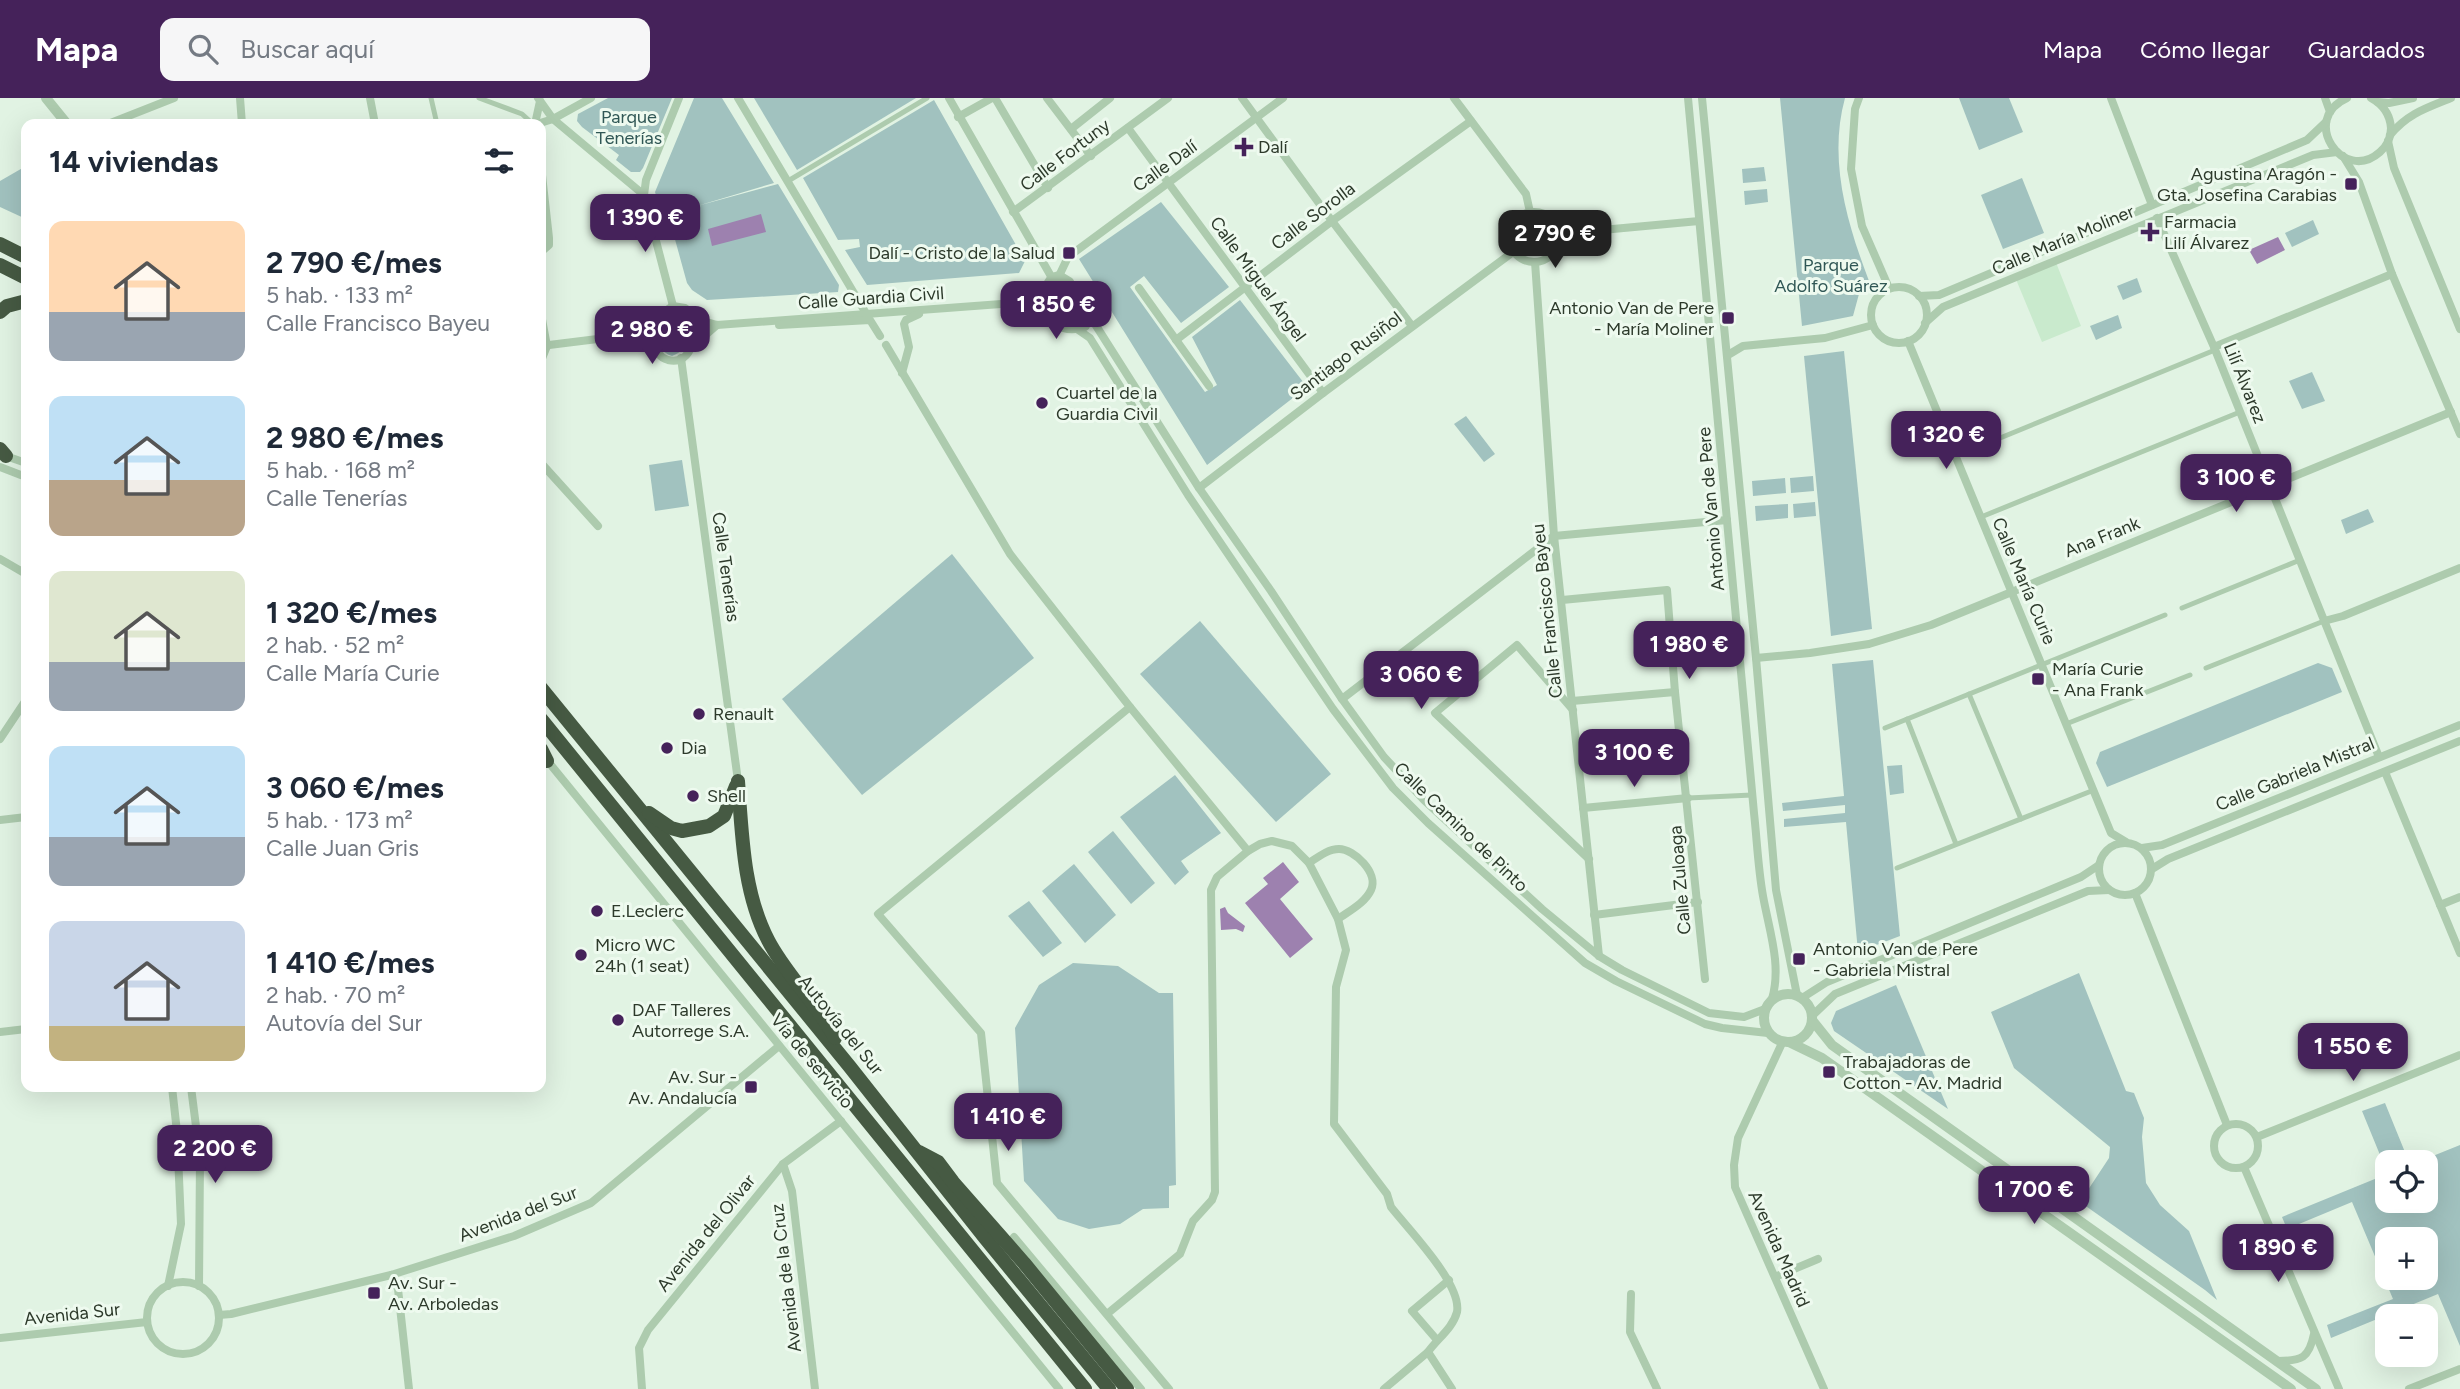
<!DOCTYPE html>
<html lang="es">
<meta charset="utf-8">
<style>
body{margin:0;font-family:Figtree,sans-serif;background:#f6f6f7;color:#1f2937;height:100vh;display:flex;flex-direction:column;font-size:26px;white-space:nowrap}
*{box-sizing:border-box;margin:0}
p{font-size:23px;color:#747a83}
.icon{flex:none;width:38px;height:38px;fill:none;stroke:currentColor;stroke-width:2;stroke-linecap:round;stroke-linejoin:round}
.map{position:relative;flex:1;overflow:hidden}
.panel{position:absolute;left:21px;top:21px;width:525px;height:973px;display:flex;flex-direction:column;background:#fff;border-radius:14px;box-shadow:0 7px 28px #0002}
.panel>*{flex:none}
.tools{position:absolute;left:2375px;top:1052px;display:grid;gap:14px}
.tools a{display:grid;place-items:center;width:63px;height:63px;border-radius:14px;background:#fff;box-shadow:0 7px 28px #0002;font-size:35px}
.price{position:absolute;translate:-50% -60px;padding:0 16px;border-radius:14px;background:#45225a;color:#fff;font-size:23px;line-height:46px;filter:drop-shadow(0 2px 4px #0008)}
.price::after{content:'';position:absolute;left:50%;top:42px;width:21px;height:16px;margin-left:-10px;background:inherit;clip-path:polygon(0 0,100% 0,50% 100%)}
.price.on{background:#222;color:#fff}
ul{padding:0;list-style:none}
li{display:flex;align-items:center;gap:21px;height:175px;padding:0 28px}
li span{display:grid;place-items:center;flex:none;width:196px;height:140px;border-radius:14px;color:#555}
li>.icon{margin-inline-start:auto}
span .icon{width:84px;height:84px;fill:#fffc;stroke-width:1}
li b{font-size:30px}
h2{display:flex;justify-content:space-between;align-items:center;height:84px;padding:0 28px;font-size:30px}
header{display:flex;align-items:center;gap:42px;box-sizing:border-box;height:98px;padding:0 35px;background:#45225a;color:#fff}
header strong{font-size:33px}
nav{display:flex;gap:38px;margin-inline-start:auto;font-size:24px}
.search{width:490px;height:63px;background:#f6f6f7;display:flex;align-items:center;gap:18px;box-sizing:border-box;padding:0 24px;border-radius:14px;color:#747a83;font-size:26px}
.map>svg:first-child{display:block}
.green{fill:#a1c2bf;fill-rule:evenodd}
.plaza{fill:#c9eacd}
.water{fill:#9d81af}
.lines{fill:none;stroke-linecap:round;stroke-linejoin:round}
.pedestrian{stroke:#adcbae;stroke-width:5}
.minor{stroke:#adcbae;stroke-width:8}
.tertiary{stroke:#adcbae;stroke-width:10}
.motorway{stroke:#465a43;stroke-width:14}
.poi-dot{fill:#45225a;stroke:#eefaef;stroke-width:2.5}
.labels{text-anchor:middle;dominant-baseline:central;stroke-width:6;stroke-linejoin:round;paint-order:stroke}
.park-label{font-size:18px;fill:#305755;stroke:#eefaef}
.poi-label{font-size:18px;fill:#2d3a2b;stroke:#eefaef;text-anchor:start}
.street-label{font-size:18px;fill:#2d3a2b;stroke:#eefaef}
</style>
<header>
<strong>Mapa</strong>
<div class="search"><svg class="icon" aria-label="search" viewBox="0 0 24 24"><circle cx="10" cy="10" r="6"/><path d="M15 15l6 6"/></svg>Buscar aquí</div>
<nav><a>Mapa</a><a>Cómo llegar</a><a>Guardados</a></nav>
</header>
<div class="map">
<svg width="2460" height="1291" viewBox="0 0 2460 1291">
<rect width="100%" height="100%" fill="#e1f3e3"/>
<g class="green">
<polygon points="608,0 672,0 643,70 640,74 631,74 616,62 619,57 582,29 577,23 578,16"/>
<polygon points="694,0 722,0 774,85 697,108 778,86 839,187 838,194 707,202 692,192 687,185 668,116 662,117 655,94"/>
<polygon points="754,0 916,0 797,72"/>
<path d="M1780,0H1845C1828,62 1847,125 1869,183L1859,196L1853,218L1802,228Z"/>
<polygon points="1959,0 2009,0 2023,34 1979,52"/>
<polygon points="934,2 1025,163 1019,175 867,187 845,152 860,149 859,141 838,142 803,80"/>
<polygon points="26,68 26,121 0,109 0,83"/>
<polygon points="1764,69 1766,83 1743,85 1742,71"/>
<polygon points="2022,80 2044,135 2003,151 1981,97"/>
<polygon points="1767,91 1768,104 1745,107 1744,93"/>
<polygon points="1161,104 1229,189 1181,225 1144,178 1130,189 1205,294 1217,287 1192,239 1240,202 1307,289 1207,367 1079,161"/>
<polygon points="2313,122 2319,136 2292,149 2285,135"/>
<polygon points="2137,180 2142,194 2123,202 2117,188"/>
<path d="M1055,184L1066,187L1082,213L1081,223C1055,231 1041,206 1055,184Z"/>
<path d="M676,212L687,217C695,234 690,251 672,258C649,251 660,220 676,212Z"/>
<polygon points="2118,217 2122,230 2096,242 2090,228"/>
<polygon points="1844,253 1872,531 1831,538 1804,258"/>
<polygon points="2312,274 2325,303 2302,311 2289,283"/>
<polygon points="1466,318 1495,356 1484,364 1454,326"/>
<polygon points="682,362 689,408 655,413 649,367"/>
<polygon points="1813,378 1814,393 1791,395 1790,380"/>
<polygon points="1785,380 1786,395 1753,398 1752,383"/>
<polygon points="1815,404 1816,418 1794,420 1793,406"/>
<polygon points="1788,406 1788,420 1756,423 1755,408"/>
<polygon points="2368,411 2374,424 2346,436 2341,422"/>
<polygon points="952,456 1034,560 862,697 782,601"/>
<polygon points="1200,523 1331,676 1276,724 1140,576"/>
<polygon points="1873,562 1900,838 1858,854 1846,724 1784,729 1784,721 1845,715 1845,707 1783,713 1782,705 1844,698 1832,566"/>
<polygon points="2318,565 2332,570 2342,594 2107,689 2096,665 2100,654"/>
<polygon points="1902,667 1904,695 1890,697 1887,668"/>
<polygon points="1175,677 1221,735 1181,763 1189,774 1175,787 1120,719"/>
<polygon points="1113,733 1155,785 1131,806 1088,754"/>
<polygon points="1074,766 1116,817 1085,845 1042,793"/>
<polygon points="1029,803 1062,845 1043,859 1008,818"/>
<polygon points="1073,865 1118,868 1159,895 1173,895 1176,1087 1169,1088 1169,1110 1143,1111 1120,1126 1089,1131 1058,1121 1024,1083 1015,930 1039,887"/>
<polygon points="2079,875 2126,993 2134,995 2144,1020 2142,1039 2146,1085 2160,1107 2189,1133 2217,1202 2205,1192 2080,1104 2109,1060 2110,1049 2014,970 1991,914"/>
<polygon points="1896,887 1948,1011 1834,933 1831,925 1836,913"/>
<polygon points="2385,1005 2409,1064 2387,1064 2387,1074 2362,1013"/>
<path d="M2460,1047V1248L2438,1196L2331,1240L2327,1227L2393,1201L2352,1104L2287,1131L2282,1119L2387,1076V1102H2426V1064H2418ZM2426,1141V1180H2387V1141Z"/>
</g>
<polygon class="plaza" points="2055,162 2081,228 2042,244 2015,179"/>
<g class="water">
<polygon points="761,116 766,134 712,148 708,131"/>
<polygon points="2278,139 2285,152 2257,166 2249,152"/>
<polygon points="1283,764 1299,784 1280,801 1313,841 1290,860 1245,805 1268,786 1263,780"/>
<polygon points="1225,809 1228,815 1245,828 1243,834 1236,831 1221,832 1220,811"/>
</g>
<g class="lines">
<g class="pedestrian">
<polyline points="431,0 437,26"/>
<polyline points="479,0 522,16 533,26"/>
<polyline points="788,83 927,0"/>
<polyline points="1956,358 2215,252"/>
<polyline points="1981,419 2240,314"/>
<polyline points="2182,510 2300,462"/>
<polyline points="2206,570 2324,523"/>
<polyline points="1969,596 2021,721"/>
<polyline points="1907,621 1956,746"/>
<polyline points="2066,626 2190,577"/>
<polyline points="1885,630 2165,517"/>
<polyline points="1688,700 1752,697"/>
<polyline points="1897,770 2094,692"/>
</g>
<g class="minor">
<polyline points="240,0 242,26"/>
<polyline points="370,0 375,26"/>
<polyline points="538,0 553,21 644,97"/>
<polyline points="738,0 867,217"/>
<polyline points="949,0 1052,180"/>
<polyline points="995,0 1048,90"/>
<polyline points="1047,0 1091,58"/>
<polyline points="1242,0 1332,123 1412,228"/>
<polyline points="1454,0 1526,96 1530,114"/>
<path d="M1688,0L1754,715C1757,742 1758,770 1763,798C1769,832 1782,867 1772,901"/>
<polyline points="1702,0 1756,560 1776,792 1797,897"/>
<polyline points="1859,0 1855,11 1851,71 1862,128 1889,190"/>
<polyline points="2111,0 2152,107"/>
<polyline points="2325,0 2330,14"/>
<path d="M2347,0C2299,21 2343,87 2380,54C2387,48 2391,39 2391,30C2390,16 2382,6 2371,0"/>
<polyline points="2378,4 2389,5 2413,0"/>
<polyline points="958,19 992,0"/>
<polyline points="108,26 174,0"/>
<polyline points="535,26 540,3"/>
<polyline points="537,26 553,21 591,0"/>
<polyline points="1128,30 1323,295"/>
<polyline points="1071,31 1110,0"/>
<path d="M2390,37C2407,16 2426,10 2451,0"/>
<polyline points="2388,43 2394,70 2460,231"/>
<polyline points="2343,58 2359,84 2392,176 2460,336"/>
<polyline points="541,68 549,140 549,147 541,154"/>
<circle cx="1534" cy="139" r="25"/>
<polyline points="1013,114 1168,0"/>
<polyline points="2157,120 2214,249 2379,659"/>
<polyline points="1559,136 1699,123"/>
<polyline points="1535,164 1554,438 1599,858"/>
<polyline points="1059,178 1068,159 1283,0"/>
<circle cx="1899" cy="217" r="28"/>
<polyline points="1139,190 1209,288"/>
<polyline points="1919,198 1939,197 2307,42 2326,24"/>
<polyline points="1027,204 1048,219"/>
<polyline points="1027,204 1045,191"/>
<polyline points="673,208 644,97 646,82 679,0"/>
<polyline points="1088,215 1199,390 1271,493 1342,601 1384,659 1424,702 1542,811 1599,858 1622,872 1709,915 1744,919 1765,911"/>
<polyline points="541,216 547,248 541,263"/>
<path d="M693,217C697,233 694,268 668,262C650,257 653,230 660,219C664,214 668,211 673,208L685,210L703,223L717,227L1027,204"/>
<polyline points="1925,225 1943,209 2313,57 2337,54"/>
<polyline points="779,227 870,222 880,238"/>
<polyline points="1077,231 1090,240 1188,397 1333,611 1393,690 1428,725 1585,865 1616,883 1705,926 1722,930 1768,935"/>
<polyline points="1176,242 1332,123 1471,23"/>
<polyline points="1908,243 2111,735 2126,744"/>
<polyline points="694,247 717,227"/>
<polyline points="886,247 1010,456 1130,609 1248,753"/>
<polyline points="541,248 654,234"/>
<polyline points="2214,249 2392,176"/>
<polyline points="1728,257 1743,248 1825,240 1873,227"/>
<polyline points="681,260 738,683"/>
<polyline points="902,275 909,249 904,226 906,222 919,216"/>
<polyline points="3,357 26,365"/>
<polyline points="541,365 598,428"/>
<polyline points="0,369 26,379"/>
<polyline points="1199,390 1323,295 1513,154"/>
<polyline points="0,461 26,476"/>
<polyline points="1562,502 1667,492 1675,594 1705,881"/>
<polyline points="2324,523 2343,518 2460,470"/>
<polyline points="1756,560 1810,555 1869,546 1931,527 2451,314"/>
<polyline points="1342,601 1554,438 1727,422"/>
<polyline points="1572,603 1675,594"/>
<polyline points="1130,609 878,816 981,935 997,1085 1169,1291"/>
<polyline points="1573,612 1517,547 1435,615 1589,761"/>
<polyline points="0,641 26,602"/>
<polyline points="546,661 1059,1291"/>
<polyline points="2385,674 2460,855"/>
<polyline points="1583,710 1688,700"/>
<polyline points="0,722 26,719"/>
<circle cx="2125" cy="771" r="26"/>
<polyline points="2142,750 2162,747 2460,627"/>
<path d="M1309,765C1318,759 1328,751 1339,751C1354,751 1379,775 1371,792C1365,805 1349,813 1338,821"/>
<polyline points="2152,771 2168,761 2460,643"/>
<polyline points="2135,795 2227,1027"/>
<polyline points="2440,807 2460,799"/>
<polyline points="1594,817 1698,804"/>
<polyline points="1802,900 1827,884 2081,779 2099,767"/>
<polyline points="1812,918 1835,896 2088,793 2109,792"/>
<polyline points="0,934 26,931"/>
<polyline points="1783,943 1738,1040 1734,1067 1735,1089 1824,1291"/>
<polyline points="191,989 200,1060 199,1188"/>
<circle cx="2236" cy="1048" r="22"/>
<polyline points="2257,1039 2460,957"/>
<polyline points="783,1066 792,1093 815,1291"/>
<polyline points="2244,1069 2339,1291"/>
<polyline points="1014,1139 1141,1291"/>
<polyline points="391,1177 398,1191 409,1291"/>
<polyline points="1775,1179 1818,1161"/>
<circle cx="183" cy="1220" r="36"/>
<polyline points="168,1188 181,1126 177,1034 172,989"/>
<polyline points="1631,1196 1630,1234 1657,1291"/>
<path d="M1107,1216L1180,1156L1193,1123L1212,1102L1215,1094L1211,792L1217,779L1248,753L1260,746L1272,743L1292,748L1309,765L1338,821L1346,852L1336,889L1334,1026L1387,1096L1391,1109C1409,1132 1462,1186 1457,1214C1453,1230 1437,1241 1428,1254"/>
<polyline points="219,1217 231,1216 391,1177 514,1138 591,1105 779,948"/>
<polyline points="0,1240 147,1224"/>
<polyline points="1437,1242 1412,1213 1449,1182"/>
<path d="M2278,1263C2302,1263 2309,1260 2314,1236"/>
<polyline points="642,1291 639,1250 648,1232 783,1066 841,1023"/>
<polyline points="1384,1291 1428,1254 1452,1291"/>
<polyline points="2409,1291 2460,1271"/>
</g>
<g class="tertiary">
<polyline points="46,0 67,26"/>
<path d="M1059,178L1069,184L1088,215L1085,228C1052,239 1032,207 1052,180Z"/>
<circle cx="1788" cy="920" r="24"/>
<polyline points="1812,922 1832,947 2316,1291"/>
<polyline points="1789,944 1822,960 2291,1291"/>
</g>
<g class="motorway">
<polyline points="0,146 26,159"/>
<polyline points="0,167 26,180"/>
<polyline points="0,214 7,208 26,203"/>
<polyline points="0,351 6,358"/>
<polyline points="541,590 850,969 985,1140 1109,1291"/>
<polyline points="541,621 1085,1291"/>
<polyline points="541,651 547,663"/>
<path d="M738,683C742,736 743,794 768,842C786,877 817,905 835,940"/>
<polyline points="649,715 671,730 682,733 709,728 724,718 736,688"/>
<polyline points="919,1054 938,1064 953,1084 1024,1165 1127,1291"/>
</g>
</g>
<g class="poi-dot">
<path d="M1240.5 38.5h7v7h7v7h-7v7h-7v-7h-7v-7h7z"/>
<rect x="2344" y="79" width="14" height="14" rx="3.5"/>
<path d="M2146.5 123.5h7v7h7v7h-7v7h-7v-7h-7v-7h7z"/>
<rect x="1062" y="148" width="14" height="14" rx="3.5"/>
<rect x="1721" y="213" width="14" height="14" rx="3.5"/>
<circle cx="1042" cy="305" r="7"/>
<rect x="2031" y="574" width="14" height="14" rx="3.5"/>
<circle cx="699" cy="616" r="7"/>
<circle cx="667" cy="650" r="7"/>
<circle cx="693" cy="698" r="7"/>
<circle cx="597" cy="813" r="7"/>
<circle cx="581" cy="857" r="7"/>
<rect x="1792" y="854" width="14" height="14" rx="3.5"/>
<circle cx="618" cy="922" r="7"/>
<rect x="1822" y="967" width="14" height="14" rx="3.5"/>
<rect x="744" y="982" width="14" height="14" rx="3.5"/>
<rect x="367" y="1188" width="14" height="14" rx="3.5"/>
</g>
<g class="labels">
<g class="park-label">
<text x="629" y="19">Parque<tspan x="629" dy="21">Tenerías</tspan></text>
<text x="1831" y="167">Parque<tspan x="1831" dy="21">Adolfo Suárez</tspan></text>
</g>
<g class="poi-label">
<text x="1258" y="49">Dalí</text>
<text x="2337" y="76" text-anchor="end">Agustina Aragón -<tspan x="2337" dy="21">Gta. Josefina Carabias</tspan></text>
<text x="2164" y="124">Farmacia<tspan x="2164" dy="21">Lilí Álvarez</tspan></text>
<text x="1055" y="155" text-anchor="end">Dalí - Cristo de la Salud</text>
<text x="1714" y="210" text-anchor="end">Antonio Van de Pere<tspan x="1714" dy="21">- María Moliner</tspan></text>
<text x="1056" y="295">Cuartel de la<tspan x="1056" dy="21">Guardia Civil</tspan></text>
<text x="2052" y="571">María Curie<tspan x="2052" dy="21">- Ana Frank</tspan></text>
<text x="713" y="616">Renault</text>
<text x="681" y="650">Dia</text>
<text x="707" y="698">Shell</text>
<text x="611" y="813">E.Leclerc</text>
<text x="595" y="847">Micro WC<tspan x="595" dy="21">24h (1 seat)</tspan></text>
<text x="1813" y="851">Antonio Van de Pere<tspan x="1813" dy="21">- Gabriela Mistral</tspan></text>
<text x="632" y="912">DAF Talleres<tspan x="632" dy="21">Autorrege S.A.</tspan></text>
<text x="1843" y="964">Trabajadoras de<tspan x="1843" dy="21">Cotton - Av. Madrid</tspan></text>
<text x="737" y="979" text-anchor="end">Av. Sur -<tspan x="737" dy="21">Av. Andalucía</tspan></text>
<text x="388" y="1185">Av. Sur -<tspan x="388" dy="21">Av. Arboledas</tspan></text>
</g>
<g class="street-label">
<text transform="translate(1065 57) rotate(-37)">Calle Fortuny</text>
<text transform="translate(1165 68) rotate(-36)">Calle Dalí</text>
<text transform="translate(1313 118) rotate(-37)">Calle Sorolla</text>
<text transform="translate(2063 142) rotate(-23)">Calle María Moliner</text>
<text transform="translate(1258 181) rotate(54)">Calle Miguel Ángel</text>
<text transform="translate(871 200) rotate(-4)">Calle Guardia Civil</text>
<text transform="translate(1346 258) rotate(-37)">Santiago Rusiñol</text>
<text transform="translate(2245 285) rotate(68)">Lilí Álvarez</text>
<text transform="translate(1711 411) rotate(-95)">Antonio Van de Pere</text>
<text transform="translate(2102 439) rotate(-22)">Ana Frank</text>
<text transform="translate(726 469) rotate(82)">Calle Tenerías</text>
<text transform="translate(2024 483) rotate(67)">Calle María Curie</text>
<text transform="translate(1547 513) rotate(-96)">Calle Francisco Bayeu</text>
<text transform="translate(2295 676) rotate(-22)">Calle Gabriela Mistral</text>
<text transform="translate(1461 729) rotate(44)">Calle Camino de Pinto</text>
<text transform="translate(1680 782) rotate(-95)">Calle Zuloaga</text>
<text transform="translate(841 927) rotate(51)">Autovía del Sur</text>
<text transform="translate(812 963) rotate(50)">Vía de servicio</text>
<text transform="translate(518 1116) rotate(-21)">Avenida del Sur</text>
<text transform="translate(706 1135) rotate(-51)">Avenida del Olivar</text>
<text transform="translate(1779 1151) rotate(66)">Avenida Madrid</text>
<text transform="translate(786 1180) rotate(-97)">Avenida de la Cruz</text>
<text transform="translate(72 1216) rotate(-6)">Avenida Sur</text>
</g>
</g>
</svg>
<div class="tools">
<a><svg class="icon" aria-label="locate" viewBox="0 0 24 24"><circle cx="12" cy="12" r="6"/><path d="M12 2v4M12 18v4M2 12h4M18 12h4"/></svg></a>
<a>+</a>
<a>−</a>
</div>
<b class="price" style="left:645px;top:156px">1 390 €</b>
<b class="price on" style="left:1555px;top:172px">2 790 €</b>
<b class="price" style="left:1056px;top:243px">1 850 €</b>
<b class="price" style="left:652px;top:268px">2 980 €</b>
<b class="price" style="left:1946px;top:373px">1 320 €</b>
<b class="price" style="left:2236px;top:416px">3 100 €</b>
<b class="price" style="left:1689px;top:583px">1 980 €</b>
<b class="price" style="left:1421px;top:613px">3 060 €</b>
<b class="price" style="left:1634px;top:691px">3 100 €</b>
<b class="price" style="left:2353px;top:985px">1 550 €</b>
<b class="price" style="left:1008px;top:1055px">1 410 €</b>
<b class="price" style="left:215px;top:1087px">2 200 €</b>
<b class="price" style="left:2034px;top:1128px">1 700 €</b>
<b class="price" style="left:2278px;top:1186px">1 890 €</b>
<section class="panel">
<h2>14 viviendas<svg class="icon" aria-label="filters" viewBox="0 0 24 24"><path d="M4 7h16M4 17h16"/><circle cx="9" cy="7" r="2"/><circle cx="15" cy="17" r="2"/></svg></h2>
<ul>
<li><span style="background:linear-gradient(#ffd9b3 65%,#9aa5b1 0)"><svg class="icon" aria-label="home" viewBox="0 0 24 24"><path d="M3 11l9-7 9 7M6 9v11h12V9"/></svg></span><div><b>2 790 €/mes</b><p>5 hab. · 133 m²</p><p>Calle Francisco Bayeu</p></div></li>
<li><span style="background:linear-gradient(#bfe0f5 60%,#b9a48a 0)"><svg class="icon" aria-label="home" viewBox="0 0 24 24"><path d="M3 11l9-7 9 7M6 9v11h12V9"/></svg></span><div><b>2 980 €/mes</b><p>5 hab. · 168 m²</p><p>Calle Tenerías</p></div></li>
<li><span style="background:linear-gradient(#dfe7d0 65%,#9aa5b1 0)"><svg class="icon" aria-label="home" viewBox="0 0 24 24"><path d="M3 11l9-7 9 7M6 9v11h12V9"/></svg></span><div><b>1 320 €/mes</b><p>2 hab. · 52 m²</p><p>Calle María Curie</p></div></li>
<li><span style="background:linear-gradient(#bfe0f5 65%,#9aa5b1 0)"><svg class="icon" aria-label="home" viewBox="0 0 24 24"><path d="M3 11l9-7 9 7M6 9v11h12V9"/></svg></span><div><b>3 060 €/mes</b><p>5 hab. · 173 m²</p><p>Calle Juan Gris</p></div></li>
<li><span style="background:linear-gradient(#c9d6e8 75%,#c2b280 0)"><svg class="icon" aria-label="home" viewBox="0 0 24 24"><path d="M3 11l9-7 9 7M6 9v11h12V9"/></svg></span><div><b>1 410 €/mes</b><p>2 hab. · 70 m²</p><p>Autovía del Sur</p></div></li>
</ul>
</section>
</div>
